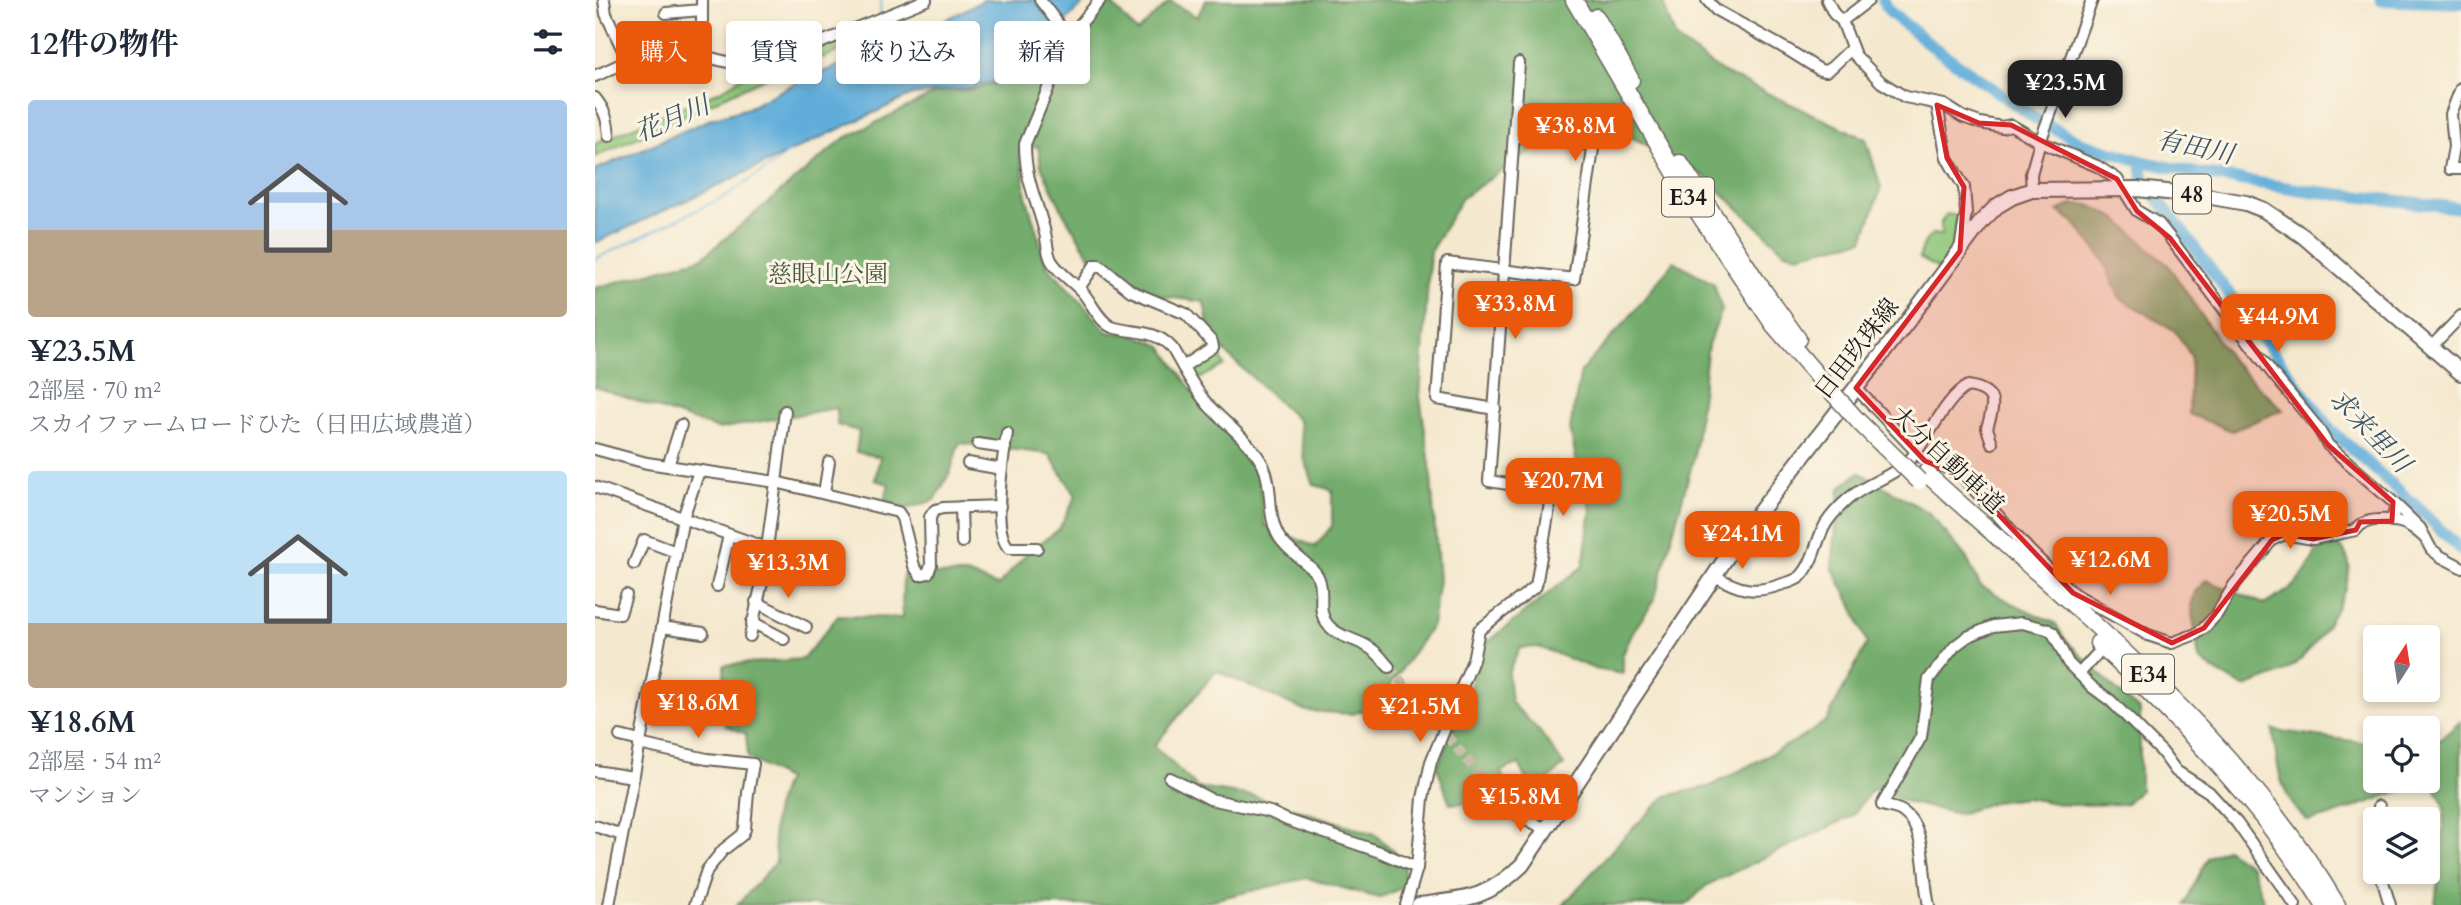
<!DOCTYPE html>
<html lang="ja">
<meta charset="utf-8">
<style>
body{margin:0;font-family:Cardo,"Noto Serif JP",serif;background:#f2f2f3;color:#1f2937;height:100vh;display:flex;flex-direction:column;font-size:26px;white-space:nowrap}
*{box-sizing:border-box;margin:0}
p{font-size:23px;color:#747a83}
.icon{flex:none;width:38px;height:38px;fill:none;stroke:currentColor;stroke-width:2;stroke-linecap:round;stroke-linejoin:round}
.map{position:relative;flex:1;overflow:hidden}
.panel{display:flex;flex-direction:column;background:#fff;width:595px}
.panel>*{flex:none}
.banner{position:absolute;left:21px;top:21px;width:665px;height:63px;display:flex;gap:14px}
.needle{width:46px;rotate:12deg}
.fabs{position:absolute;left:1768px;top:625px;display:grid;gap:14px}
.fabs a{display:grid;place-items:center;width:77px;height:77px;border-radius:7px;background:#fff;box-shadow:0 4px 10px #0003;font-size:35px}
.price{position:absolute;translate:-50% -60px;padding:0 16px;border-radius:14px;background:#ea580c;color:#fff;font-size:23px;line-height:46px;filter:drop-shadow(0 2px 4px #0008)}
.price::after{content:'';position:absolute;left:50%;top:42px;width:21px;height:16px;margin-left:-10px;background:inherit;clip-path:polygon(0 0,100% 0,50% 100%)}
.price.on{background:#222;color:#fff}
ul{padding:0;list-style:none}
li{display:grid;align-content:center;gap:14px;height:371px;padding:0 28px}
li span{display:grid;place-items:center;height:217px;border-radius:7px;color:#555}
li>.icon{margin-inline-start:auto}
span .icon{width:126px;height:126px;fill:#fffc;stroke-width:1}
li b{font-size:30px}
h2{display:flex;justify-content:space-between;align-items:center;height:84px;padding:0 28px;font-size:30px}
.chip{padding:0 24px;border-radius:7px;background:#fff;box-shadow:0 4px 10px #0003;font-size:24px;line-height:63px}
.chip.on{background:#ea580c;color:#fff}
main{display:flex;flex:1;min-height:0}
.map>svg:first-child{display:block}
.green{fill:#8fc87c;stroke:#56724c;stroke-width:2}
.forest{fill:#73ac6c;stroke:#486444;stroke-width:2;fill-rule:evenodd}
.water{fill:#61adda;stroke:#3e647b;stroke-width:2}
.lines{fill:none;stroke-linecap:round;stroke-linejoin:round}
.stream{stroke:#61adda;stroke-width:2}
.river{stroke:#61adda;stroke-width:12}
.minor-tunnel{stroke:#c9bfaa;stroke-width:10;stroke-dasharray:10 5;stroke-linecap:butt}
.minor-casing{stroke:#68635a;stroke-width:14}
.major-casing{stroke:#68635a;stroke-width:18}
.highway-casing{stroke:#68635a;stroke-width:19}
.minor{stroke:#fff;stroke-width:10}
.major{stroke:#fff;stroke-width:14}
.highway{stroke:#fff;stroke-width:16}
.highway-bridge-casing{stroke:#68635a;stroke-width:19;stroke-linecap:butt}
.highway-bridge{stroke:#fff;stroke-width:16}
.marked{fill:#d62828;fill-opacity:0.2;stroke:#d62828;stroke-width:5;stroke-linejoin:round}
.labels{text-anchor:middle;dominant-baseline:central;stroke-width:6;stroke-linejoin:round;paint-order:stroke}
.shield{fill:#fcf5e5;stroke:#5f5d58;stroke-width:2}
.shield-label{font-size:23px;font-weight:bold;fill:#1c1c1c}
.park-label{font-size:24px;fill:#44583e;stroke:#fcf5e5}
.street-label{font-size:24px;fill:#1c1c1c;stroke:#fcf5e5}
.water-label{font-size:26px;font-style:italic;fill:#385668;stroke:#fcf5e5}
</style>
<main>
<section class="panel">
<h2>12件の物件<svg class="icon" aria-label="filters" viewBox="0 0 24 24"><path d="M4 7h16M4 17h16"/><circle cx="9" cy="7" r="2"/><circle cx="15" cy="17" r="2"/></svg></h2>
<ul>
<li><span style="background:linear-gradient(#a9c7e8 60%,#b9a48a 0)"><svg class="icon" aria-label="home" viewBox="0 0 24 24"><path d="M3 11l9-7 9 7M6 9v11h12V9"/></svg></span><div><b>¥23.5M</b><p>2部屋 · 70 m²</p><p>スカイファームロードひた（日田広域農道）</p></div></li>
<li><span style="background:linear-gradient(#bfe0f5 70%,#b9a48a 0)"><svg class="icon" aria-label="home" viewBox="0 0 24 24"><path d="M3 11l9-7 9 7M6 9v11h12V9"/></svg></span><div><b>¥18.6M</b><p>2部屋 · 54 m²</p><p>マンション</p></div></li>
</ul>
</section>
<div class="map">
<svg width="1866" height="905" viewBox="0 0 1866 905">
<rect width="100%" height="100%" fill="#fcf5e5"/>
<filter id="ink" filterUnits="userSpaceOnUse"><feTurbulence type="fractalNoise" baseFrequency=".0143" numOctaves="2"/><feDisplacementMap in="SourceGraphic" scale="14" xChannelSelector="R" yChannelSelector="G"/><feConvolveMatrix kernelMatrix="1 2 1 2 8 2 1 2 1" color-interpolation-filters="sRGB"/></filter>
<filter id="wash" filterUnits="userSpaceOnUse"><feTurbulence type="fractalNoise" baseFrequency=".00686" numOctaves="4" result="noise"/><feDisplacementMap in="SourceGraphic" scale="28" xChannelSelector="R" yChannelSelector="G"/><feGaussianBlur stdDeviation="1.57" result="paint"/><feColorMatrix in="noise" values="0 0 0 0 0 0 0 0 0 0 0 0 0 0 0 0 0 1.4 0 .05"/><feComposite in="paint" operator="in"/></filter>
<g filter="url(#wash)">
<rect width="100%" height="100%" fill="#f4e8ce"/>
<g class="green">
<polygon points="300,16 304,23 229,58 223,55 174,76 0,157 0,143 127,90 154,72 168,69"/>
<path d="M1352,214L1361,216C1362,238 1358,251 1345,270L1324,258L1330,242L1337,234L1346,235V222Z"/>
<polygon points="620,346 629,365 599,382 594,363"/>
</g>
<g class="forest">
<path d="M611,0H1067L1081,39L1127,72L1271,139L1286,188L1268,240L1203,255L1190,252L1108,175L991,113L867,198L835,252L825,397L835,464L844,580L837,625L782,705L758,714L711,711L621,671L559,746L603,788L659,796L780,834L808,860L811,886L784,898L712,878L596,905H142L181,862C176,827 177,812 191,779L153,758L151,734L130,725L129,665L208,659L243,616L307,618L308,575L372,574L403,586L432,553L464,529L481,496L454,454L364,443L356,470L340,500L315,508L288,505L294,484L280,480L285,457L261,452L264,431L242,425V408L123,429L0,387V288L107,258L248,139L346,90H375L419,79L465,35L478,46L497,20L515,2L542,32L575,1L602,17ZM443,146L446,166L469,214L496,258L549,294L609,302L616,339L704,421L709,457L719,485L737,490V526L720,547L670,525L662,466L608,407L567,346L541,335L513,332L452,265L431,196L425,148Z"/>
<polygon points="1478,204 1494,205 1521,218 1573,265 1637,361 1688,410 1637,431 1594,414 1596,356 1580,331 1525,298 1507,258 1479,222 1463,211"/>
<polygon points="1079,261 1119,284 1127,310 1113,345 1099,457 1059,601 1039,630 1028,654 1028,674 1000,669 944,647 925,648 913,673 916,702 945,732 969,765 939,793 924,764 906,771 913,792 889,802 855,804 842,767 870,701 889,645 988,566 996,509 983,470 975,428 986,371 1032,320"/>
<polygon points="1264,472 1334,513 1371,557 1385,585 1417,603 1461,624 1469,638 1527,696 1545,710 1545,790 1530,804 1472,805 1431,798 1398,802 1364,814 1314,803 1278,789 1257,816 1112,885 1091,905 968,905 1029,837 1071,796 1116,786 1211,735 1232,720 1272,643 1256,603 1237,567 1245,488"/>
<path d="M1742,543C1749,550 1756,561 1754,572C1751,600 1715,658 1690,671C1678,678 1662,682 1649,687L1618,670L1604,659L1596,606L1600,592L1611,580L1669,604C1695,592 1710,579 1721,551Z"/>
<path d="M1866,721V905H1840L1850,807L1836,780L1732,817L1713,821C1684,797 1682,765 1678,730L1780,744V780H1832V751Z"/>
<polygon points="1631,849 1656,866 1670,905 1589,905 1613,857"/>
</g>
<polygon class="water" points="389,0 492,0 416,77 374,88 317,95 0,243 0,170 116,119 153,108 204,81 311,40"/>
<g class="lines">
<g class="stream">
<polyline points="285,13 286,0"/>
<polyline points="0,259 129,197 179,164 196,149"/>
</g>
<g class="river">
<polyline points="1288,0 1295,12 1341,49 1440,118 1487,143 1546,161 1606,174 1715,191 1866,208"/>
<polyline points="1786,0 1866,3"/>
<polyline points="1546,161 1548,179 1737,431 1830,514 1866,550"/>
</g>
</g>
</g>
<g filter="url(#ink)">
<g class="lines">
<polyline class="minor-tunnel" points="794,667 914,810"/>
<g class="minor-casing">
<g id="minor">
<polyline points="9,0 11,14 33,61"/>
<polyline points="445,0 474,38"/>
<path d="M505,0L474,38L430,144C430,181 442,200 450,233C452,241 452,252 456,260C462,272 480,283 489,294C497,304 505,322 517,327C537,334 559,328 577,348C588,367 599,389 614,406C632,425 656,442 668,465C679,488 671,515 684,537C694,554 719,565 724,579C730,594 721,611 733,625C745,639 766,639 779,651C785,655 789,662 794,667"/>
<polyline points="1112,0 1121,10 1193,50 1225,70 1231,71 1237,67 1256,49"/>
<polyline points="1232,0 1239,14 1247,21 1260,55 1286,82 1310,97 1349,105 1368,117 1385,123 1407,127 1416,125 1445,142 1502,166 1522,179 1542,211 1564,224 1575,238 1678,374 1723,428 1733,445 1798,502 1800,508 1797,521"/>
<polyline points="71,13 107,10"/>
<polyline points="1247,21 1274,0"/>
<polyline points="87,52 103,40 107,21 107,0"/>
<path d="M0,76C23,66 47,52 72,51C106,50 135,69 170,65L331,0"/>
<polyline points="1866,88 1856,114 1859,147 1855,169 1866,169"/>
<path d="M0,98C10,110 13,121 14,136"/>
<polyline points="1342,105 1352,158 1369,187 1371,213 1365,249"/>
<polyline points="1437,190 1436,174 1445,142 1497,0"/>
<polyline points="484,288 500,265 504,265 536,291 591,314 617,342 618,347 588,367"/>
<polyline points="1837,346 1866,316"/>
<path d="M1261,388L1330,461L1348,466L1367,476L1435,551L1478,593L1553,635L1577,643L1601,634L1609,628L1622,614L1639,585L1677,540L1690,534L1718,539L1761,530C1769,516 1797,519 1811,524C1818,527 1824,533 1830,538"/>
<polyline points="900,409 842,399 852,263 979,279 998,149 997,146 920,129"/>
<polyline points="190,411 181,482 303,512 307,518 319,566 325,575 333,573 336,565 335,517 340,510 348,508 405,506"/>
<path d="M412,433C408,457 396,531 414,548H442"/>
<polyline points="383,444 410,448"/>
<polyline points="0,449 52,463 181,482 172,548 0,487"/>
<polyline points="373,463 407,469"/>
<polyline points="73,466 86,425"/>
<polyline points="229,493 234,462"/>
<polyline points="1799,503 1825,528 1836,549 1845,556 1866,567"/>
<polyline points="366,507 367,542"/>
<polyline points="39,564 49,540 81,552"/>
<path d="M1120,576C1144,590 1159,594 1185,585C1191,583 1200,581 1205,577C1217,566 1221,543 1228,529C1233,518 1243,508 1252,500C1272,482 1300,477 1318,456C1334,437 1352,396 1373,386C1404,391 1399,406 1392,428L1397,443"/>
<polyline points="122,586 134,535"/>
<polyline points="161,602 211,627"/>
<polyline points="0,610 25,614 31,595"/>
<polyline points="157,622 189,639"/>
<polyline points="67,627 108,633"/>
<polyline points="155,636 171,564 172,548"/>
<polyline points="1484,674 1501,655"/>
<polyline points="25,736 45,741"/>
<polyline points="44,744 112,759 158,764 153,793 150,829 147,835 128,850 112,870 100,905"/>
<polyline points="0,771 38,777"/>
<polyline points="575,778 615,799 675,812 692,820 785,852 822,868"/>
<polyline points="914,810 952,830"/>
<polyline points="1784,819 1784,806"/>
<polyline points="0,826 27,835"/>
<polyline points="1785,872 1795,905"/>
<polyline points="14,905 88,518 104,471"/>
<polyline points="811,905 822,868 828,798 836,762 878,660 884,630 941,586 957,491 894,481 924,63"/>
<path d="M1334,905C1327,880 1333,829 1308,812C1303,808 1293,807 1287,805L1326,737L1334,679L1360,646L1372,637L1398,626L1427,623L1452,629L1458,633L1473,663L1497,687L1516,701L1567,752L1581,771L1614,792L1642,823L1700,905"/>
</g>
</g>
<g class="major-casing">
<path id="major" d="M824,905C871,899 891,900 927,865L1143,540L1312,322L1387,221L1402,206L1417,197L1437,190L1542,189L1611,196L1651,203L1669,210L1708,236L1866,373"/>
</g>
<g class="highway-casing">
<g id="highway">
<polyline points="979,0 1104,214 1178,324 1227,381"/>
<polyline points="1001,17 1036,80"/>
<polyline points="1085,163 1161,280 1203,339"/>
<path d="M1331,473C1477,607 1639,732 1742,905"/>
<path d="M1503,643C1587,722 1668,805 1729,905"/>
</g>
</g>
<use href="#minor" class="minor"/>
<use href="#major" class="major"/>
<use href="#highway" class="highway"/>
<g class="highway-bridge-casing">
<polyline id="highway-bridge" points="1227,381 1264,422 1324,481"/>
</g>
<use href="#highway-bridge" class="highway-bridge"/>
</g>
</g>
<path class="marked" d="M1342,105L1384,123L1416,125L1522,179L1542,211L1575,238L1733,445L1798,502L1797,521L1765,522L1761,530L1718,539L1690,534L1677,540L1609,628L1577,643L1478,593L1367,476L1330,461L1261,388L1365,251L1369,187L1352,158Z"/>
<g class="labels">
<g class="shield">
<rect x="1578" y="174.5" width="38" height="39" rx="5"/>
<rect x="1067" y="177.5" width="52" height="39" rx="5"/>
<rect x="1527" y="654.5" width="52" height="39" rx="5"/>
</g>
<g class="shield-label">
<text x="1597" y="194">48</text>
<text x="1093" y="197">E34</text>
<text x="1553" y="674">E34</text>
</g>
<g class="park-label">
<text x="233" y="274">慈眼山公園</text>
</g>
<g class="street-label">
<text transform="translate(1262 349) rotate(-52)">日田玖珠線</text>
<text transform="translate(1352 460) rotate(43)">大分自動車道</text>
</g>
<g class="water-label">
<text transform="translate(77 119) rotate(-23)">花月川</text>
<text transform="translate(1600 147) rotate(12)">有田川</text>
<text transform="translate(1775 431) rotate(46)">求来里川</text>
</g>
</g>
</svg>
<div class="fabs">
<a><svg class="needle" viewBox="-14 -14 28 28"><path d="M0-13l5 13h-10z" fill="#e53935"/><path d="M0 13l5-13h-10z" fill="#747a83"/></svg></a>
<a><svg class="icon" aria-label="locate" viewBox="0 0 24 24"><circle cx="12" cy="12" r="6"/><path d="M12 2v4M12 18v4M2 12h4M18 12h4"/></svg></a>
<a><svg class="icon" aria-label="layers" viewBox="0 0 24 24"><path d="M12 4l9 5-9 5-9-5zM3 14l9 5 9-5"/></svg></a>
</div>
<b class="price on" style="left:1470px;top:120px">¥23.5M</b>
<b class="price" style="left:980px;top:163px">¥38.8M</b>
<b class="price" style="left:920px;top:341px">¥33.8M</b>
<b class="price" style="left:1683px;top:354px">¥44.9M</b>
<b class="price" style="left:968px;top:518px">¥20.7M</b>
<b class="price" style="left:1695px;top:551px">¥20.5M</b>
<b class="price" style="left:1147px;top:571px">¥24.1M</b>
<b class="price" style="left:1515px;top:597px">¥12.6M</b>
<b class="price" style="left:193px;top:600px">¥13.3M</b>
<b class="price" style="left:103px;top:740px">¥18.6M</b>
<b class="price" style="left:825px;top:744px">¥21.5M</b>
<b class="price" style="left:925px;top:834px">¥15.8M</b>
<div class="banner">
<a class="chip on">購入</a>
<a class="chip">賃貸</a>
<a class="chip">絞り込み</a>
<a class="chip">新着</a>
</div>
</div>
</main>
